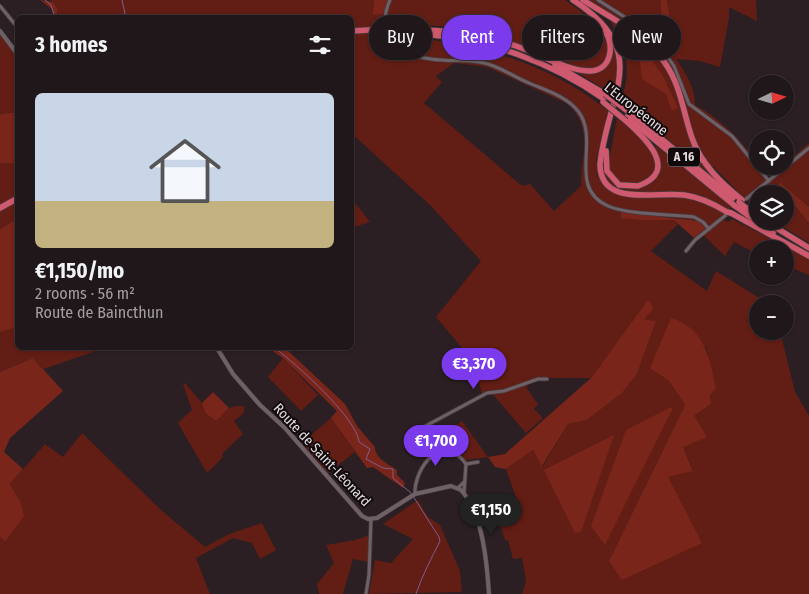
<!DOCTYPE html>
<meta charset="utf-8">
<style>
body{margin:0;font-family:"Fira Sans Condensed",sans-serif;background:#2d2427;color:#f1f3f6;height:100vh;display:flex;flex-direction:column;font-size:19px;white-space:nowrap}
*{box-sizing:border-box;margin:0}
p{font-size:16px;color:#a29fa2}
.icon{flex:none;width:28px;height:28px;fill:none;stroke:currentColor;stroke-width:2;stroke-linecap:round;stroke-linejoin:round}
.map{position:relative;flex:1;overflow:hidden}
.side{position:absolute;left:15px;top:15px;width:339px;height:335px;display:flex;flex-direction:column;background:#20171a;border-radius:8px;box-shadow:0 1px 4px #0004,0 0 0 1px #3d3639}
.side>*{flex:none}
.top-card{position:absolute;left:369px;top:15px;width:365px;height:45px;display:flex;gap:10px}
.needle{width:32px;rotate:85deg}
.tools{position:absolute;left:749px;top:75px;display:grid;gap:10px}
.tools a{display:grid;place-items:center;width:45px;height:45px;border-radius:50%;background:#20171a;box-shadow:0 1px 4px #0004,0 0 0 1px #3d3639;font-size:25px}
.price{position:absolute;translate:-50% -42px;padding:0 11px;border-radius:18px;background:#7c3aed;color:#fff;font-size:16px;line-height:32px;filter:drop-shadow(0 1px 2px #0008)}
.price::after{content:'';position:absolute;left:50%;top:30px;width:15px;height:11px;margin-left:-8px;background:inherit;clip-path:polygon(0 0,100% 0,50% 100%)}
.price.current{background:#222;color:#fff}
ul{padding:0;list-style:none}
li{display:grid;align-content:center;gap:10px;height:265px;padding:0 20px}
li span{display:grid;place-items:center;height:155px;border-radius:8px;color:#555}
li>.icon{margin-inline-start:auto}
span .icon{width:90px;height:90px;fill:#fffc;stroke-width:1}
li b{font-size:21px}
h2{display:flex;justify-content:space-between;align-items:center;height:60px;padding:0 20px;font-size:21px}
.tag{padding:0 18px;border-radius:22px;background:#20171a;box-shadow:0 1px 4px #0004,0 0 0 1px #3d3639;font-size:18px;line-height:45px}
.tag.current{background:#7c3aed;color:#fff}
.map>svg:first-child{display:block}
.green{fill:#621d14;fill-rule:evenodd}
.forest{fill:#7a251a}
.water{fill:#56276a;stroke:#815d8d}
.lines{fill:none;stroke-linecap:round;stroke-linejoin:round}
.stream{stroke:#815d8d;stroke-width:1}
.minor-casing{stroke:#453c3f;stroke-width:4.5}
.tertiary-casing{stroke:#453c3f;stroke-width:5}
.motorway-casing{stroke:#453c3f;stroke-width:7}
.minor{stroke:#6e6066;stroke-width:3}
.tertiary{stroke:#6e6066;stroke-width:4}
.motorway{stroke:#cf596e;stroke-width:5.5}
.motorway-bridge-casing{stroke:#453c3f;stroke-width:7;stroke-linecap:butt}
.motorway-bridge{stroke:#cf596e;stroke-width:5.5}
.labels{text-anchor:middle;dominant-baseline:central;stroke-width:4;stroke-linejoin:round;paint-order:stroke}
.shield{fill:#100a0c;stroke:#a49da0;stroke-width:1}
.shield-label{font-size:12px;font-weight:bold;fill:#e4dcdf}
.street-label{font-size:14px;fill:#e4dcdf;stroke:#100a0c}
</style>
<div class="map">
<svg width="809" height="594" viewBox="0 0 809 594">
<rect width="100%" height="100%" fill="#2b1f23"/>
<g class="green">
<path d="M51,0H374V15L388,0H565C583,13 601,24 608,47L614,49C620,64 617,79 613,94L576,72L578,67C541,52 506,37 467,29C449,25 428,26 409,25V37C482,46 551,63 609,112L596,160L597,177C612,166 613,136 617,118L645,141L651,150L656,146L732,207L720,218L728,222L732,219L809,259V275L785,265V249H758L757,254L734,242L725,256L700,232L698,221L640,213L641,220H674L678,224L651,251L707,291L716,271L769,304H758V331H780L795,392L809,416V594H522L526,581L522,558L513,559L508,540H505L496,510L517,500L506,469L533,450L543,466L568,424L587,420L622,393L637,374L656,321L643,319L648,301L591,378H537L526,387L538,404L534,409L543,418L526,433L491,392L482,396C478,363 457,342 436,317L481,261L430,205L351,133V18L58,17L57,8ZM454,63L487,67L568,104C594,130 581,154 581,186L554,211L530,184L522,186L424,103L442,82L436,76ZM706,347L716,389L710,395L711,404L694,416L683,447L693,470L668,477L609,561L685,405L669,381L650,367Z"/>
<path d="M589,0H660L663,31L668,33L670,19L667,0H756L757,21L729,7V18L720,67L700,61L676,59C686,73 695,88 695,105C714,115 732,131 746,148C755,158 759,169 769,178L809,143V207L780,182L776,189L783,194H758L757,209L739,193L713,166L705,170L621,101C631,73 628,47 611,23L616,17Z"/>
<polygon points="0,34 18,59 17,112 0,114"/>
<polygon points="15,162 18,163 17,219 0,229 0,163"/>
<polygon points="785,195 809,223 809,243 774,221 785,221"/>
<polygon points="351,198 370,222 351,228"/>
<polygon points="17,327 18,348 104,348 44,369 33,358 0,372 0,332"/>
<polygon points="283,358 318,395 301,411 268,377"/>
<path d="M185,383L202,403L205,413L216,421C225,411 231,403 245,407L243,414L234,421L243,434L222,454L223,457L207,473L178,423L192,410L183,384Z"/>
<polygon points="331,418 355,452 328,473 302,443"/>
<polygon points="462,421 488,457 466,460 460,457 466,452 460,437 452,428"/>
<polygon points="82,433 161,510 205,547 229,534 262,523 276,550 260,559 252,543 233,538 196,558 210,594 0,594 0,537 4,541 20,501 10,484 45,444 63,457"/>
<polygon points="418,500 428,517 440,525 460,571 462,592 369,594 375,560 391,563 413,539 383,524"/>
<polygon points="370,535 369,562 353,559 343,594 319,594 317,584 334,563 326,545 355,540"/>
</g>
<g class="forest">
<polygon points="40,0 53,2 57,8 58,17 54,17 52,9"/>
<polygon points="374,0 389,0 383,14 373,15"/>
<polygon points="660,0 667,0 670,19 669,33 663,32"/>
<polygon points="639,52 647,53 663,76 678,108 672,111 666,94 642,79"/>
<polygon points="17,112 17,123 14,126 17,131 17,163 0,163 0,114"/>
<polygon points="780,182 809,207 809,223 785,194 776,189"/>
<polygon points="621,212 698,221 707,227 694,238 674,220 641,220 621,218"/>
<polygon points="17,219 17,327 0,332 0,229"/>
<polygon points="648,300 654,308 644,319 656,321 637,374 622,393 587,420 568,424 542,466 533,450 506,469 495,467 488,457 505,454 591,378"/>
<path d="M671,318C705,328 710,359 716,389L710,395L711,404L694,416L707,437L683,447L693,471L668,477L702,543L622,580L609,561L685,405L669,381L650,368Z"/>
<path d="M268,348H285L345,404L357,426L375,447C375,459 389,464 397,470V475L405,483L403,488L373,467L367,468L331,418L337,411L283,358Z"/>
<polygon points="33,358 63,391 10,438 4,452 23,469 10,484 20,501 24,516 5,542 0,537 0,372"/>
<polygon points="213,392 229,408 216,421 205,413 202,403"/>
<polygon points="669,408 673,408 605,545 591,526 626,430"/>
<polygon points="614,435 581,532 575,533 544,470"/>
</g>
<path class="water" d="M569,15C578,20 594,35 591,48L557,39V34Z"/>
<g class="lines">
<g class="stream">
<polyline points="45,0 51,5 55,18"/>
<polyline points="122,0 126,18"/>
<path d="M275,348C296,364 357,418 359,442L370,449L366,459L383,468L393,469V478L411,493L439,537L440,541C431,559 422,576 416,594"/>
</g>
<g class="minor-casing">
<g id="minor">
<path d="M390,0C375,34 397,55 431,59C448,62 467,59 484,63C499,66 514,77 529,83C545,90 566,96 578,111C601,140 566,187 608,206C629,215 670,214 694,217L703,222L709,229"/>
<polyline points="598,0 634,23 657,42 674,66 689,104 732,136 769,181"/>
<polyline points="0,6 18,28"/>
<polyline points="746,199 809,148"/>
<polyline points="686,251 695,240 726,215"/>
<polyline points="437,451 421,434 420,429 487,393 504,391 538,379 547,379"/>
<polyline points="466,464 478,462"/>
<polyline points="458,488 464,482"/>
<path d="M415,494C414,467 443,431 466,464L464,493"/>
<polyline points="366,594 369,575 371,519"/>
</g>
</g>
<g class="tertiary-casing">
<g id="tertiary">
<polyline points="0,31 18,55"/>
<path d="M217,348L233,374L260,405L285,428L362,516L368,519L377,518L415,494L451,486L461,490C483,514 487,563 489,594"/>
</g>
</g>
<g class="motorway-casing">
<g id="motorway">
<path d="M573,0C653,52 608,92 600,164C600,208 656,191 684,195C699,197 714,204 727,212"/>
<path d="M583,0C611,18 645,34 665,63C681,86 683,112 692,138C701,164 721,183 742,200"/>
<path d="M426,30C458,31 487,36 516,46C537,53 568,71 589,71C611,71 615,47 605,31"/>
<path d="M423,34C488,39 551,62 604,99"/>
<polyline points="555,65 605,94"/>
<polyline points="629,112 733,198"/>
<polyline points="627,117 735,206"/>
<path d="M606,151L607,171L619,185L638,186C681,171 644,137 626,121"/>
<polyline points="742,205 758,216"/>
<polyline points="0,208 18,198"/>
<polyline points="738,208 773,233"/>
<polyline points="731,213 809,256"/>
<polyline points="765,221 809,248"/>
</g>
</g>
<use href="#minor" class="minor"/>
<use href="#tertiary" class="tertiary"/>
<use href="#motorway" class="motorway"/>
<g class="motorway-bridge-casing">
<g id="motorway-bridge">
<polyline points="351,31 387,29 424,30"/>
<polyline points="383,33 423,34"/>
<polyline points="605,94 629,112"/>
<polyline points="603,102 626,121"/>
<polyline points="739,202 742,205"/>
<polyline points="735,206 738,208"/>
<polyline points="727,212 731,213"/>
</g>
</g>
<use href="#motorway-bridge" class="motorway-bridge"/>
</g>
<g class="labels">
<rect class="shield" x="668" y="147.5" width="32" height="19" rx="4"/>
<g class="shield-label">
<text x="684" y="157">A 16</text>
</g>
<g class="street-label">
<text transform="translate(636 109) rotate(38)">L'Européenne</text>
<text transform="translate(322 455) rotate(47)">Route de Saint-Léonard</text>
</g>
</g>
</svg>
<div class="tools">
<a><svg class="needle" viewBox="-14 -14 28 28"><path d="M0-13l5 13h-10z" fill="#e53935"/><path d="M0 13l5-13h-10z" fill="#a29fa2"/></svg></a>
<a><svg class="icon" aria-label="locate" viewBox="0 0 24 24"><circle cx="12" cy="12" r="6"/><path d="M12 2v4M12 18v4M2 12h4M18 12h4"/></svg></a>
<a><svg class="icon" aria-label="layers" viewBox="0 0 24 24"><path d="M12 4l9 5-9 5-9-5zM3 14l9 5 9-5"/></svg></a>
<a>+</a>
<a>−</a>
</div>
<b class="price" style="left:474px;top:390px">€3,370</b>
<b class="price" style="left:436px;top:467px">€1,700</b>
<b class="price current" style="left:491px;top:536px">€1,150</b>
<div class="top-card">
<a class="tag">Buy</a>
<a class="tag current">Rent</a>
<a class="tag">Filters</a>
<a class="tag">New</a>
</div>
<section class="side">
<h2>3 homes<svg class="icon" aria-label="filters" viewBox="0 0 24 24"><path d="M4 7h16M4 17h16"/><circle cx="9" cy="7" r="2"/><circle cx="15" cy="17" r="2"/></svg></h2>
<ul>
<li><span style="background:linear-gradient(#c9d6e8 70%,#c2b280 0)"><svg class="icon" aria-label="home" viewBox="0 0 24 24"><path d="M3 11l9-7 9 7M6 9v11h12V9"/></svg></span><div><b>€1,150/mo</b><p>2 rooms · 56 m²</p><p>Route de Baincthun</p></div></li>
</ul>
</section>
</div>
